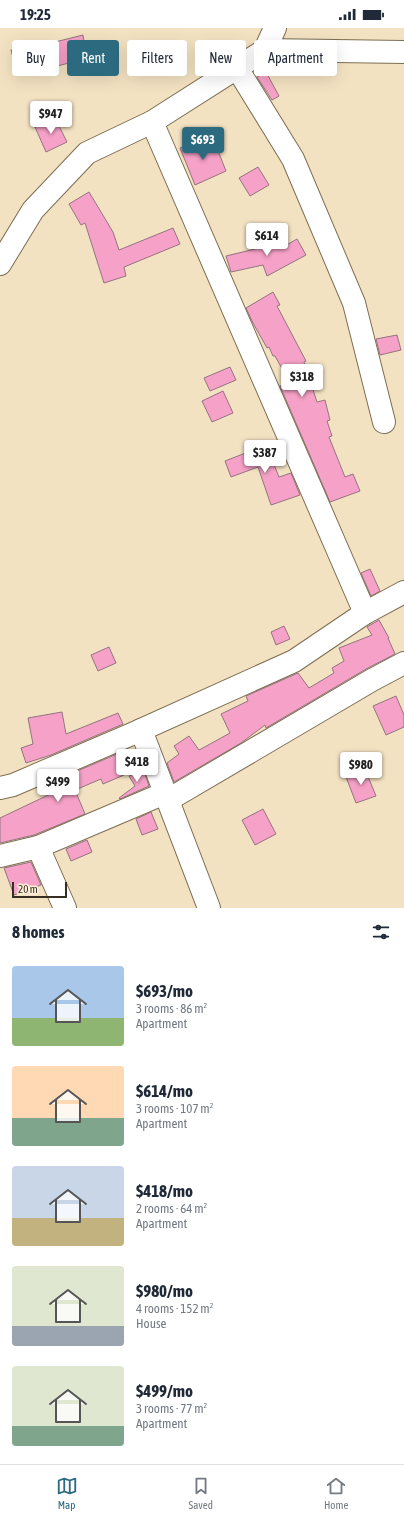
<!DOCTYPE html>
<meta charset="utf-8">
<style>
body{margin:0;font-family:"Asap Condensed",sans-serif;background:#f6f6f7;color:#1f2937;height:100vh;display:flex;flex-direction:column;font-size:15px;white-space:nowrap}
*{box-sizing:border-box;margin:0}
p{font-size:13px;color:#747a83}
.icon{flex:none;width:22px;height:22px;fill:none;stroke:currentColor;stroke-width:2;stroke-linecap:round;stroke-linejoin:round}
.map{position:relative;height:880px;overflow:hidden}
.side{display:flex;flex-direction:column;background:#fff;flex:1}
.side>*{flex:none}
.guide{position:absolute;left:12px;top:12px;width:380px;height:36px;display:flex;gap:8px}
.scale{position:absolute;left:12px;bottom:10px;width:55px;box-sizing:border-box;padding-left:4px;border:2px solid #363023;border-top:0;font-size:11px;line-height:14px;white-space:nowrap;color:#363023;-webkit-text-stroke:3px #fdf0d6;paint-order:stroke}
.price{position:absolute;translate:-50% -34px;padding:0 9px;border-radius:4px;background:#fff;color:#222;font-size:13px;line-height:26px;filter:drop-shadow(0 1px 2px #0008)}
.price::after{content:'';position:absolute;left:50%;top:24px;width:12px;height:9px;margin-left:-6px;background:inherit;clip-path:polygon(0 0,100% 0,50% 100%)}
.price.selected{background:#2c6a80;color:#fff}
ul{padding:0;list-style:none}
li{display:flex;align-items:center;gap:12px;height:100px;padding:0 12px}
li span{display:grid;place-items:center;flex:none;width:112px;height:80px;border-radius:4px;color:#555}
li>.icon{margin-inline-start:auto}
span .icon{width:48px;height:48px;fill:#fffc;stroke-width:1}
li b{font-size:17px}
h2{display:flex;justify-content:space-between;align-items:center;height:48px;padding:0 12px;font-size:17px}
.tag{padding:0 14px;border-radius:4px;background:#fff;box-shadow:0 4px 16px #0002;font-size:14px;line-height:36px}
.tag.selected{background:#2c6a80;color:#fff}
.status{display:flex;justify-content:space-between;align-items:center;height:28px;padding:0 20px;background:#fff;direction:ltr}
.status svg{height:11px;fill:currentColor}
.menu{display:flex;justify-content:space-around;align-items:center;height:56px;border-top:1px solid #e0e1e3;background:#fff;font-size:11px;color:#747a83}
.menu a{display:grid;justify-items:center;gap:2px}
.menu .selected{color:#2c6a80}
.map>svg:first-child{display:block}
.building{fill:#f6a1c7;stroke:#947381}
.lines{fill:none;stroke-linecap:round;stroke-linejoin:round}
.street-casing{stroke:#7d6e52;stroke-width:24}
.street{stroke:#fff;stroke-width:22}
</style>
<div class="status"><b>19:25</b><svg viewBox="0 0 49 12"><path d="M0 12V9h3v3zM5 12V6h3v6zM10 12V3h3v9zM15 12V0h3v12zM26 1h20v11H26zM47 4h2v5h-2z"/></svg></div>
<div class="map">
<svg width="404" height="880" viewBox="0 0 404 880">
<rect width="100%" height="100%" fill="#f3e2c2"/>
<g class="building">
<polygon points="83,7 86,26 71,28 73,34 57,38 55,33 32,40 30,32 15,37 11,22 38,13 39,18"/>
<polygon points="266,44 279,68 272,72 257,49"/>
<polygon points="55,90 67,114 46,124 35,99"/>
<polygon points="202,111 205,119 215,115 226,143 195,157 180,120"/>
<polygon points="258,139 269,157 250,168 239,150"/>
<polygon points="89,164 113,204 119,222 173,200 180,216 124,239 126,248 104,255 85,195 81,197 69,176"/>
<polygon points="280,211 283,219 297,211 306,227 267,248 263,237 231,244 226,228 255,221"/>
<polygon points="273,264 280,277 277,278 306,333 304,334 317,374 325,372 330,392 327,393 332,408 329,409 345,449 353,446 360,463 330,474 280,358 290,355 275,328 273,328 269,319 267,320 253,295 246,280"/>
<polygon points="397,307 401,322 380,327 376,311"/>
<polygon points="230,339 236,352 210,363 204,350"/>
<polygon points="223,363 233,385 212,394 202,373"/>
<polygon points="266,417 279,449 291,445 300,467 271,477 258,439 231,449 225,433"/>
<polygon points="370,541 380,563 371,568 361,545"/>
<polygon points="379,592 389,610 388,610 395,626 366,641 266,700 265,697 241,715 174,754 167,735 179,726 174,718 189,708 199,722 201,721 230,705 221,686 248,673 246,668 298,645 309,660 334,645 332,640 344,633 339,620 372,607 367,599"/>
<polygon points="284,598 290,611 276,617 271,604"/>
<polygon points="109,619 116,635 98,643 91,627"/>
<polygon points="396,668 404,687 404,699 386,707 373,678"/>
<polygon points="62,684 66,706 118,685 123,696 51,727 26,735 21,720 33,716 28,690"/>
<polygon points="117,726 124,747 103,756 101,751 75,762 85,786 34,807 0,815 0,790 65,759 61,750"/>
<polygon points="143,741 149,758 120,771 119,770 135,758 129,748"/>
<polygon points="365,741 376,768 356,775 346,749"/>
<polygon points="263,781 276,806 255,817 242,792"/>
<polygon points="151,784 158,801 142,807 136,791"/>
<polygon points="87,812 92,824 71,833 66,821"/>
<polygon points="31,834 41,857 14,867 4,840"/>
</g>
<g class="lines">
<g class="street-casing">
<g id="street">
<polyline points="275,0 265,22 152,94 365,585"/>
<polyline points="265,22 404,24"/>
<polyline points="237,40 293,131 354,275 384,394"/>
<polyline points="0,236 33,182 87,125 152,94"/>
<polyline points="141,702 209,880"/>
<polyline points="0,760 13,757 132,706 294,633 365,585 404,564"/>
<polyline points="168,772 372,652 404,635"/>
<polyline points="38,819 65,880"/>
<polyline points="0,828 38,819 165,765"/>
</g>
</g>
<use href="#street" class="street"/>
</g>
</svg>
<div class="scale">20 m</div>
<b class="price" style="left:51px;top:107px">$947</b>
<b class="price selected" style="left:203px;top:133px">$693</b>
<b class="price" style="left:267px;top:229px">$614</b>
<b class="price" style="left:302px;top:370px">$318</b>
<b class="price" style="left:265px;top:446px">$387</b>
<b class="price" style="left:137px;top:755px">$418</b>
<b class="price" style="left:361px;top:758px">$980</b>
<b class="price" style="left:58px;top:775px">$499</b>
<div class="guide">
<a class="tag">Buy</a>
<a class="tag selected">Rent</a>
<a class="tag">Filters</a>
<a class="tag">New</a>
<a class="tag">Apartment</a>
</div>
</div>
<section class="side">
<h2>8 homes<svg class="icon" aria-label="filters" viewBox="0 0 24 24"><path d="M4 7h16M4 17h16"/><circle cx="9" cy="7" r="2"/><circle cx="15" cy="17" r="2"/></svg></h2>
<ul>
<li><span style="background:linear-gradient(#a9c7e8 65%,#8fb573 0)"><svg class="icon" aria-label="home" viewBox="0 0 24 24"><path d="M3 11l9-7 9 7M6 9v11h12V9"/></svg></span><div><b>$693/mo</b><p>3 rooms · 86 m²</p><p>Apartment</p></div></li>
<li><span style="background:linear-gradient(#ffd9b3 65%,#7fa58c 0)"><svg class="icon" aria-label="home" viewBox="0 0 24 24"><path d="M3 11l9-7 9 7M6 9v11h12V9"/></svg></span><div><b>$614/mo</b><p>3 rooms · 107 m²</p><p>Apartment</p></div></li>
<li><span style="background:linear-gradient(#c9d6e8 65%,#c2b280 0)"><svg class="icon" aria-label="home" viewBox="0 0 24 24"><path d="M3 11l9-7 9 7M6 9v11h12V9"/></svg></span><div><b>$418/mo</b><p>2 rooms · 64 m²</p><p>Apartment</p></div></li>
<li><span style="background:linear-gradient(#dfe7d0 75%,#9aa5b1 0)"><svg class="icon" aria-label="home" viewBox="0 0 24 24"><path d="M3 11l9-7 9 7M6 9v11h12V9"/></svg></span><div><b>$980/mo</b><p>4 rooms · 152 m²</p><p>House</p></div></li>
<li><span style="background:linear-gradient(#dfe7d0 75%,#7fa58c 0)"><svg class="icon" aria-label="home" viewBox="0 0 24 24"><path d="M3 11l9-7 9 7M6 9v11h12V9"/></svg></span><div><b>$499/mo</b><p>3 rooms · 77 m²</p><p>Apartment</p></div></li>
</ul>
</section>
<nav class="menu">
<a class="selected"><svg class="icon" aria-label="map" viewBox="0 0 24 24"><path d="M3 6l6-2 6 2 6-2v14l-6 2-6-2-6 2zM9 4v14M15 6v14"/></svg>Map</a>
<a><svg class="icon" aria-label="saved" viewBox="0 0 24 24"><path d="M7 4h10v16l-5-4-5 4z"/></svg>Saved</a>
<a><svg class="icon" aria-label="home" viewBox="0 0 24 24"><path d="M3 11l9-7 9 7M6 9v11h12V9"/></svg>Home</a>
</nav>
